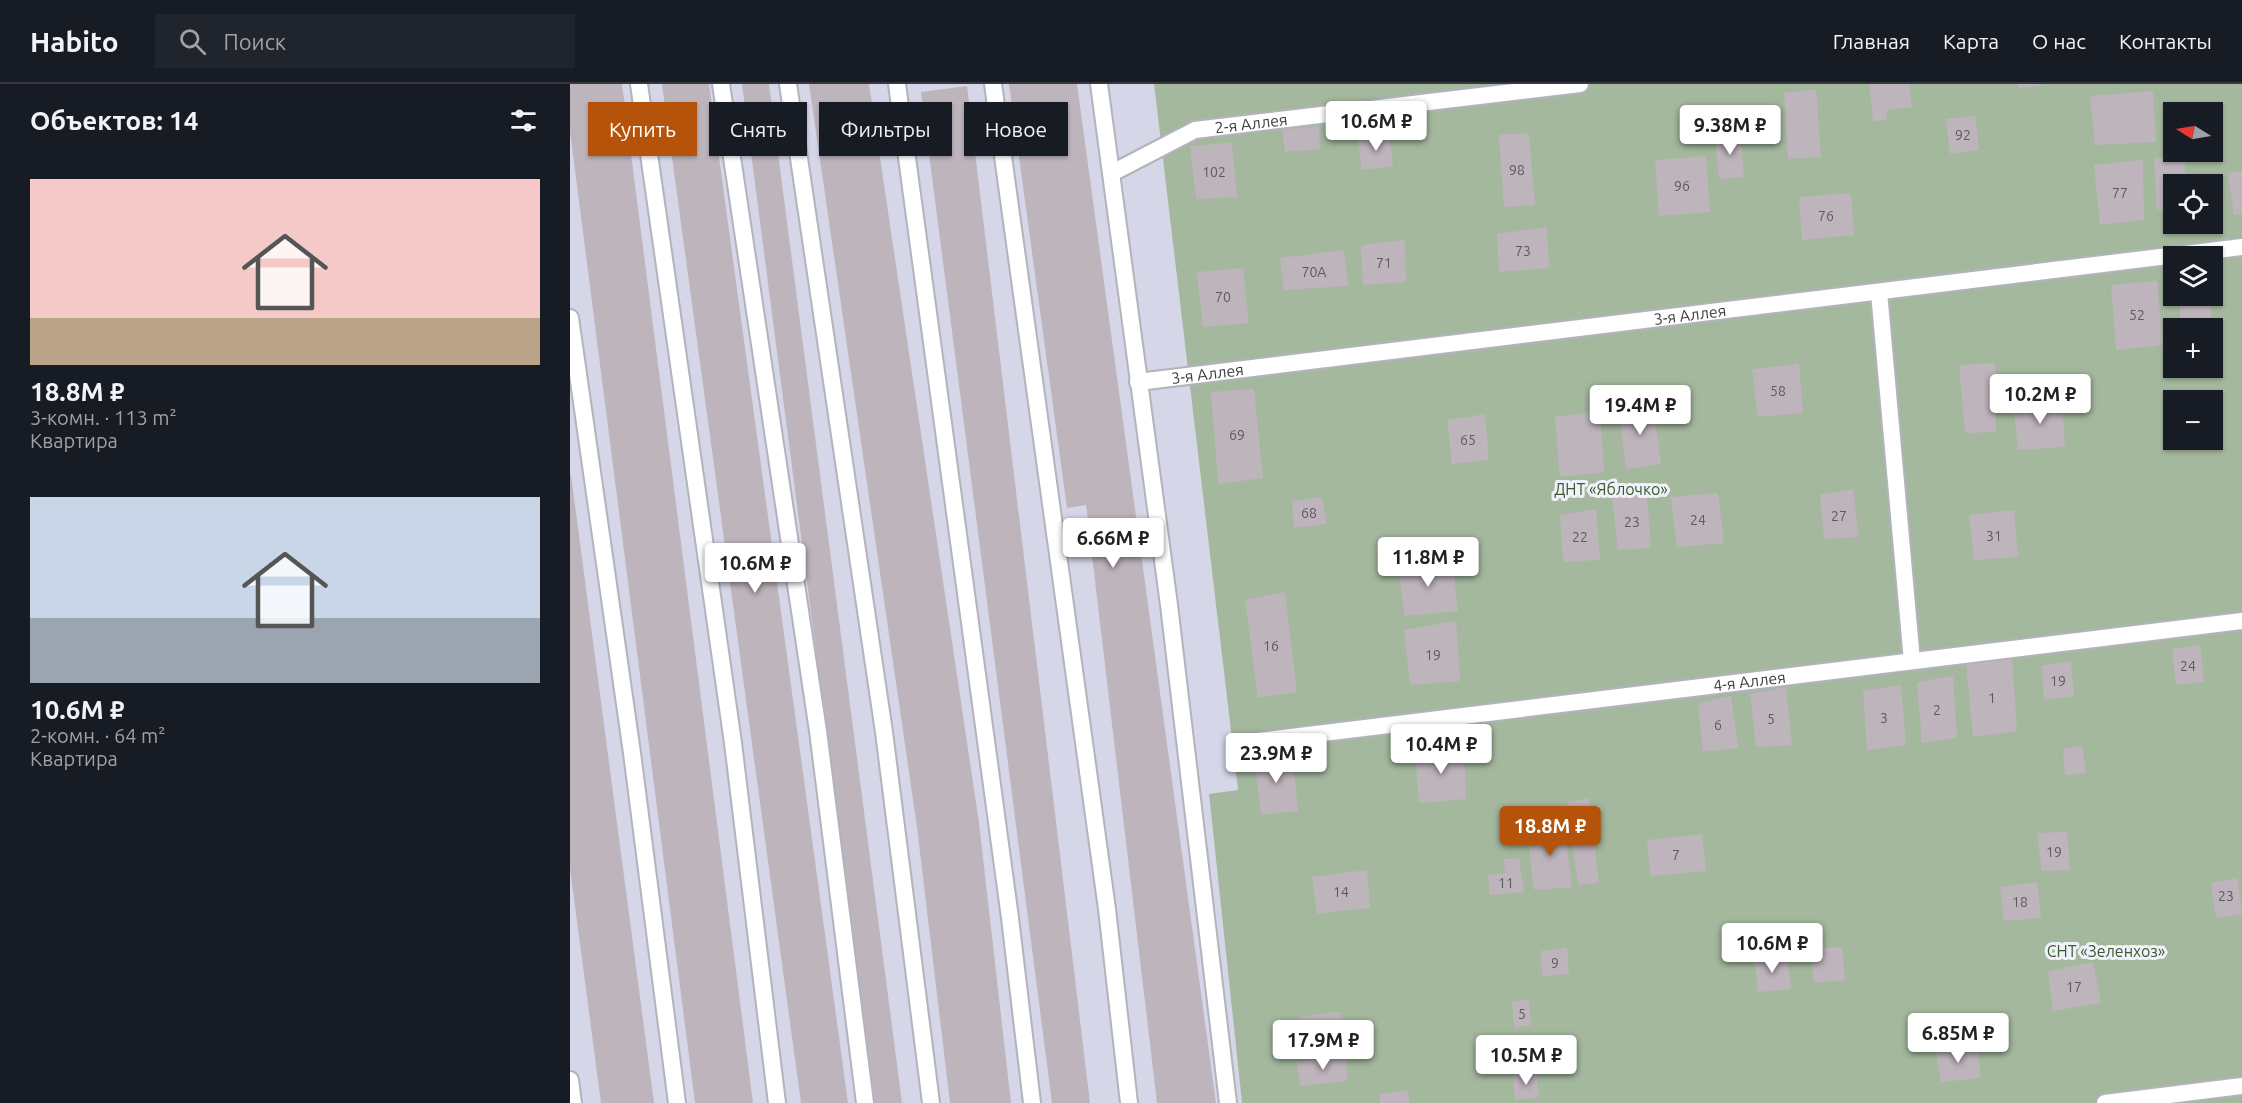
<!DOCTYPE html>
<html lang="ru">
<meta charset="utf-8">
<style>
body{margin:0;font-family:Ubuntu,sans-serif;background:#20242c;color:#f1f3f6;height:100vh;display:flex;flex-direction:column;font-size:22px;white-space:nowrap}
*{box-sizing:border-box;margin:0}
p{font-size:20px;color:#9ea1a6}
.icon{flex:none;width:33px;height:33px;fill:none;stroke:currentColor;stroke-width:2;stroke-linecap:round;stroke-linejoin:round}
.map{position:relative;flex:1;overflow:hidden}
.panel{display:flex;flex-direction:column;background:#171b24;width:570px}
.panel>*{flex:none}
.top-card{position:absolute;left:18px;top:18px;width:570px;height:54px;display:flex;gap:12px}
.needle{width:39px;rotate:281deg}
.fabs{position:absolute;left:1593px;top:18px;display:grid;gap:12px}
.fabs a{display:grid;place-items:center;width:60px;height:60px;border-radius:0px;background:#171b24;box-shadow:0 2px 4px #0004;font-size:30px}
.price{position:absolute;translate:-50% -51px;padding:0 14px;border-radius:6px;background:#fff;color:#222;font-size:20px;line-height:39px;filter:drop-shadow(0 2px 3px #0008)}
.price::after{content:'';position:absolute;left:50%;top:36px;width:18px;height:14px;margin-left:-9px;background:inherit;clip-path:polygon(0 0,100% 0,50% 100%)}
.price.selected{background:#b45309;color:#fff}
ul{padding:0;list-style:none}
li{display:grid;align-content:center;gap:12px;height:318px;padding:0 30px}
li span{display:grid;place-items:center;height:186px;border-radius:0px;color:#555}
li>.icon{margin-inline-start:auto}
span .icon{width:108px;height:108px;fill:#fffc;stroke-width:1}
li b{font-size:26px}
h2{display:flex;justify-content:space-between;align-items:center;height:72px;padding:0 30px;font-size:26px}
.pill{padding:0 21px;border-radius:0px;background:#171b24;box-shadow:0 2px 4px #0004;font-size:21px;line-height:54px}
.pill.selected{background:#b45309;color:#fff}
header{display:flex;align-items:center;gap:36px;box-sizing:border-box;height:84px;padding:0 30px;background:#171b24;border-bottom:2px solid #363941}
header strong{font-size:28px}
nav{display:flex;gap:33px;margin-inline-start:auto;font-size:21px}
.search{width:420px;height:54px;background:#20242c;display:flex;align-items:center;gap:15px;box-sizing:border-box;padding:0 21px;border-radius:0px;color:#9ea1a6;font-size:22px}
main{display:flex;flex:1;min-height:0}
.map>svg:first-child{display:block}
.built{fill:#d5d6e8}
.green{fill:#a4b89e;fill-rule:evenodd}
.building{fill:#beb4bc}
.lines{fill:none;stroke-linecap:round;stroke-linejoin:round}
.service-casing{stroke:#b2b3bd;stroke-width:20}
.service{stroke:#fff;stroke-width:16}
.labels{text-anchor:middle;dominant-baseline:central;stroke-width:6;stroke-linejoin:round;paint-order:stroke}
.number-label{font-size:14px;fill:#5c5a60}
.street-label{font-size:16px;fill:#3c3c41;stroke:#f0f1fb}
.park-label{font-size:16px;fill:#3a5c2e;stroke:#f0f1fb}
</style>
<header>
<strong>Habito</strong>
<div class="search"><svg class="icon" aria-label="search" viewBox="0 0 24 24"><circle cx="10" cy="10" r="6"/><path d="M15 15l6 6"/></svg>Поиск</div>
<nav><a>Главная</a><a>Карта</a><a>О нас</a><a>Контакты</a></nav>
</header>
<main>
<section class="panel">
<h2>Объектов: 14<svg class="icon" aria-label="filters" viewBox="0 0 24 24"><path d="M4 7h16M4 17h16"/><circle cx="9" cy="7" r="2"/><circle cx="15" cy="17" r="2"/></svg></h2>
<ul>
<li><span style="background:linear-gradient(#f6c9c9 75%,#b9a48a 0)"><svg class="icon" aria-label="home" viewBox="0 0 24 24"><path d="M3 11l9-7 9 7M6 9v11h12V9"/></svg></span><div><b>18.8M ₽</b><p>3-комн. · 113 m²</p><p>Квартира</p></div></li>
<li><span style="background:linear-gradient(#c9d6e8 65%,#9aa5b1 0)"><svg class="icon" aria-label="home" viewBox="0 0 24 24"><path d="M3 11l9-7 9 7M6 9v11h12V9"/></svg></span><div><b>10.6M ₽</b><p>2-комн. · 64 m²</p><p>Квартира</p></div></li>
</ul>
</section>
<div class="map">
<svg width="1672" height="1019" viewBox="0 0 1672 1019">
<rect width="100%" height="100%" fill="#e3e3ee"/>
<polygon class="built" points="0,0 584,0 668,707 639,710 672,1019 0,1019"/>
<path class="green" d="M584,0H1672V1019H672L639,710L668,706ZM1604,28H1642V68H1604ZM1604,100H1642V140H1604ZM1604,172H1642V212H1604ZM1604,244H1642V284H1604ZM1604,316H1642V356H1604Z"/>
<g class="building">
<polygon points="0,0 52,0 183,1019 125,1019 0,47"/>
<polygon points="92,0 139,0 278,1019 231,1019"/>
<polygon points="172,0 199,0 332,1019 305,1019"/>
<polygon points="239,0 299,0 409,739 441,1019 380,1019 347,743"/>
<polygon points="439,0 507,0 646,1019 587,1019 516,421 497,424"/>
<polygon points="1299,0 1339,0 1342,23 1317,26 1316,36 1303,37"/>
<polygon points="1448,0 1471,0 1471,2 1449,4"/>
<polygon points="397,2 520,1019 482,1019 351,8"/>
<polygon points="1246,5 1251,73 1218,75 1214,9"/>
<polygon points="1583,7 1586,58 1525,61 1520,12"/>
<polygon points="1405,32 1409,66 1380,70 1376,35"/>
<polygon points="749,43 750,65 715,68 712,45"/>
<polygon points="959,49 965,121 934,123 929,51"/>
<polygon points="1170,49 1174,93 1149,95 1145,52"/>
<polygon points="819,50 823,82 792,86 788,55"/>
<polygon points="662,59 667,113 626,115 620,62"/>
<polygon points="1136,72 1140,128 1089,132 1085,76"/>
<polygon points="1584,74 1614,74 1617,100 1604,100 1604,126 1587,127"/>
<polygon points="1573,76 1574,136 1530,141 1524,81"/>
<polygon points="1672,87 1672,130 1664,131 1658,89"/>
<polygon points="1281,109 1284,151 1232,156 1229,113"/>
<polygon points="977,143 979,184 929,188 927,150"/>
<polygon points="835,156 836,198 793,201 791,161"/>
<polygon points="774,166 778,202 714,206 710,174"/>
<polygon points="673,184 679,239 633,243 627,188"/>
<polygon points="1587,197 1593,261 1546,266 1541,201"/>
<polygon points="1610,212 1640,212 1642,243 1610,244"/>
<polygon points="1425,279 1426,348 1395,349 1389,281"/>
<polygon points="1229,280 1233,329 1188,333 1182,285"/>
<polygon points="684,305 693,394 648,400 641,308"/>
<polygon points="1492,314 1495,363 1448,366 1443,320"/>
<polygon points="1083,318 1091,380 1056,385 1048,323"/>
<polygon points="1030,327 1034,388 990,393 985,333"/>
<polygon points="915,330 919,376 882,380 877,336"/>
<polygon points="0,391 1,391 84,1019 31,1019 0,784"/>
<polygon points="1283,405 1289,453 1254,455 1250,411"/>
<polygon points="1148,409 1154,459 1107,463 1101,413"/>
<polygon points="1077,411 1081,464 1048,466 1042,412"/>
<polygon points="752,413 757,440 724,444 722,417"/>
<polygon points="1026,425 1030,476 993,478 990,431"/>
<polygon points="1444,426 1448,473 1404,476 1399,431"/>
<polygon points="882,475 888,527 835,532 828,483"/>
<polygon points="715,508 727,608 688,614 675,516"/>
<polygon points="886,537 890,597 840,601 834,546"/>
<polygon points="1630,561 1634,598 1606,601 1602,565"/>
<polygon points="1442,575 1447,647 1403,653 1396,580"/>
<polygon points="1501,577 1504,612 1474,616 1472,582"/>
<polygon points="1383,592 1387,654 1352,659 1347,598"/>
<polygon points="1331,601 1336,661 1297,666 1293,607"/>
<polygon points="1216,603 1222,661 1186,663 1180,610"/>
<polygon points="1161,612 1168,664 1133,668 1128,619"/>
<polygon points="1512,661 1516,689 1495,691 1493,665"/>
<polygon points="894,663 896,715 849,719 845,669"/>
<polygon points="722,668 728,727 691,731 684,673"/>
<polygon points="1019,714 1029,799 1008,801 997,718"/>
<polygon points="993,736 1002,803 964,806 959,763 965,762 965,740"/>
<polygon points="1497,748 1500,786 1472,787 1467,749"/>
<polygon points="1132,750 1136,787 1081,792 1077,756"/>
<polygon points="934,775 949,775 954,808 920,811 918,791 935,789"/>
<polygon points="797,786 800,824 747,830 742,793"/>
<polygon points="1667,794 1672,830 1646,834 1641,799"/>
<polygon points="1467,798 1471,834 1434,837 1430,803"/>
<polygon points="1272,863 1275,896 1244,899 1240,865"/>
<polygon points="997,864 999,890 973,892 970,867"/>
<polygon points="1217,871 1221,905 1188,908 1184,874"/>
<polygon points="1523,878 1531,919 1483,927 1478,887"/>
<polygon points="959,915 961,941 945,944 941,918"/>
<polygon points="770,928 776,964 733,969 730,932"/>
<polygon points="1407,963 1411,994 1371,998 1365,965"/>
<polygon points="776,972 777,997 730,1002 727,978"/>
<polygon points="966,986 969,1013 945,1016 943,991"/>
<polygon points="838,1006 840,1019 810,1019 809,1010"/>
</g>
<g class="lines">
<g class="service-casing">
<g id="service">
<polyline points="69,0 163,659 207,1019"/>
<polyline points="151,0 248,647 295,1019"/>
<polyline points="218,0 314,648 361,1019"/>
<polyline points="327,0 440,834 462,1019"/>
<polyline points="423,0 537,825 559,1019"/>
<polyline points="529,0 599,521 658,1019"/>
<path id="s1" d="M542,89L625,46L1010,0"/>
<polyline points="1309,208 1342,577"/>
<polyline points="0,234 62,669 107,1019"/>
<path id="s2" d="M568,298L1672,163"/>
<path id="s3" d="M688,657L1672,537"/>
<polyline points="0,996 3,1019"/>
<polyline points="1535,1019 1672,1002"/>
</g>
</g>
<use href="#service" class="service"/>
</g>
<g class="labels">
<g class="number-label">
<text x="1393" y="51">92</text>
<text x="947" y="86">98</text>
<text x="644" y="88">102</text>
<text x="1112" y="102">96</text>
<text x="1550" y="109">77</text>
<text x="1256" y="132">76</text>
<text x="953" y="167">73</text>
<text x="814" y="179">71</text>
<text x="744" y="188">70А</text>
<text x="653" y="213">70</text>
<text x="1567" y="231">52</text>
<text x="1208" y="307">58</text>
<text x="667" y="351">69</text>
<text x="898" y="356">65</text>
<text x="739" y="429">68</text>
<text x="1269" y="432">27</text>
<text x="1128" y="436">24</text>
<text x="1062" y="438">23</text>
<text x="1424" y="452">31</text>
<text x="1010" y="453">22</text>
<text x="701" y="562">16</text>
<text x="863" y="571">19</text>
<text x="1618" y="582">24</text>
<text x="1488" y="597">19</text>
<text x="1422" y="614">1</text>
<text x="1367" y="626">2</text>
<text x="1314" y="634">3</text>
<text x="1201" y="635">5</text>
<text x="1148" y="641">6</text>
<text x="1484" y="768">19</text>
<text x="1106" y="771">7</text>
<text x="936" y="799">11</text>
<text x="771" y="808">14</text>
<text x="1656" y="812">23</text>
<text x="1450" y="818">18</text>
<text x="985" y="879">9</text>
<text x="1504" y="903">17</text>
<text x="952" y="930">5</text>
</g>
<g class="street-label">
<text stroke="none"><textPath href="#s1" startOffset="150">2-я Аллея</textPath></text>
<text stroke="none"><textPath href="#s2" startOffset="556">3-я Аллея</textPath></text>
<text stroke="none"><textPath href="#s2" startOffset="70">3-я Аллея</textPath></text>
<text stroke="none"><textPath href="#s3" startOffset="495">4-я Аллея</textPath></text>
</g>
<g class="park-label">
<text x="1041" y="405">ДНТ «Яблочко»</text>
<text x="1536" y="867">СНТ «Зеленхоз»</text>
</g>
</g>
</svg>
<div class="fabs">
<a><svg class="needle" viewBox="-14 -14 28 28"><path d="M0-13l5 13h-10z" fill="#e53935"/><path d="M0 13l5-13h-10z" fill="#9ea1a6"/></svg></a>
<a><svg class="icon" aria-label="locate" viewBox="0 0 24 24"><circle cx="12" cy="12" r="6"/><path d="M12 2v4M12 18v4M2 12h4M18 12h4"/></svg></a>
<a><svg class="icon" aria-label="layers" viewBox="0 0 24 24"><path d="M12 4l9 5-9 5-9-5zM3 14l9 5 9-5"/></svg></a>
<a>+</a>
<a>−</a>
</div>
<b class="price" style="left:806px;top:68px">10.6M ₽</b>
<b class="price" style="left:1160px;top:72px">9.38M ₽</b>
<b class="price" style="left:1470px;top:341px">10.2M ₽</b>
<b class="price" style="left:1070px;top:352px">19.4M ₽</b>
<b class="price" style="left:543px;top:485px">6.66M ₽</b>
<b class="price" style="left:858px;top:504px">11.8M ₽</b>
<b class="price" style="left:185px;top:510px">10.6M ₽</b>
<b class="price" style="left:871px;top:691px">10.4M ₽</b>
<b class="price" style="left:706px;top:700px">23.9M ₽</b>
<b class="price selected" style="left:980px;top:773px">18.8M ₽</b>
<b class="price" style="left:1202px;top:890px">10.6M ₽</b>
<b class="price" style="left:1388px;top:980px">6.85M ₽</b>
<b class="price" style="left:753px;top:987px">17.9M ₽</b>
<b class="price" style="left:956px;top:1002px">10.5M ₽</b>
<div class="top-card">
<a class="pill selected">Купить</a>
<a class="pill">Снять</a>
<a class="pill">Фильтры</a>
<a class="pill">Новое</a>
</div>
</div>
</main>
